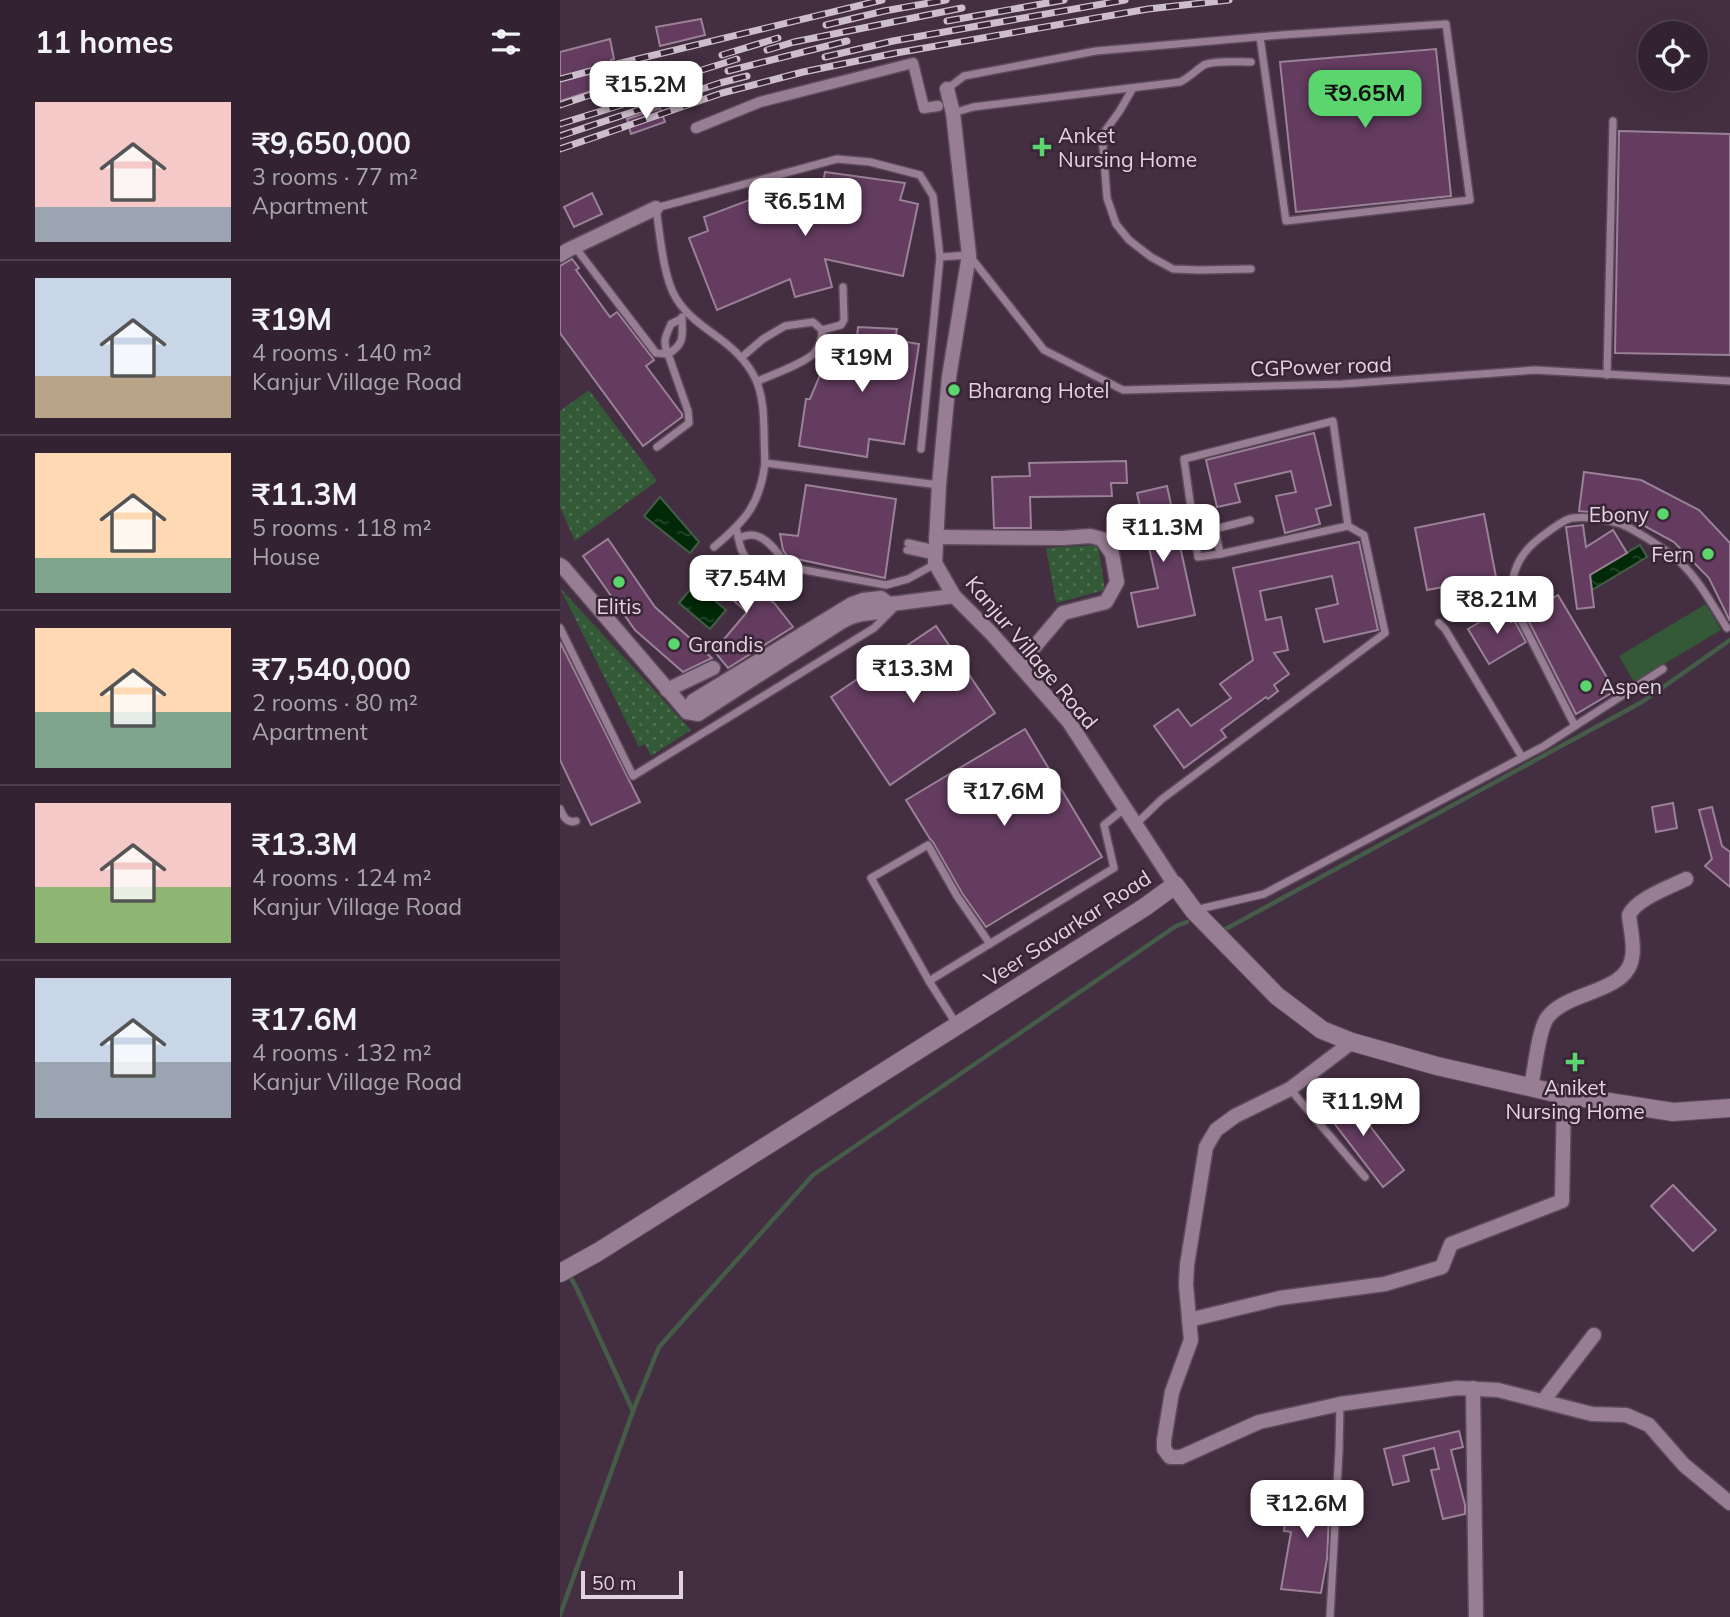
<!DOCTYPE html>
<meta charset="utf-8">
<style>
body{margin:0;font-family:Mulish,sans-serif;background:#3b2b3a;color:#f1f3f6;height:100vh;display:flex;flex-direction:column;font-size:26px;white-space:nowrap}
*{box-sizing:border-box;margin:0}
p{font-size:23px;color:#a9a4ac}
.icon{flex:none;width:38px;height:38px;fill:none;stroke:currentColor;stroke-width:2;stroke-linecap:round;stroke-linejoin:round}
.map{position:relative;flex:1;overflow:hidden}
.side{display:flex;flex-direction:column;background:#332332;width:560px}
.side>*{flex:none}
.controls{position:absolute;left:1078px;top:21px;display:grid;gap:14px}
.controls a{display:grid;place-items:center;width:70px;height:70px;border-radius:50%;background:#332332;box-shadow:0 7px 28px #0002,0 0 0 2px #4e404d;font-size:35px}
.scale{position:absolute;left:21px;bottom:18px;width:102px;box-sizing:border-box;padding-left:7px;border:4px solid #e1d3df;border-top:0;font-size:19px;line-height:24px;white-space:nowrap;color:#e1d3df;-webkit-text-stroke:5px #3a2537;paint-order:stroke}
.price{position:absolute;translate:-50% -60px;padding:0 16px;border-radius:14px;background:#fff;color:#222;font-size:23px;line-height:46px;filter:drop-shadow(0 2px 4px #0008)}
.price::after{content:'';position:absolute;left:50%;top:42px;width:21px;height:16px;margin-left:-10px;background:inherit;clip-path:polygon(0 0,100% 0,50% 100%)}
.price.selected{background:#5bd56e;color:#111}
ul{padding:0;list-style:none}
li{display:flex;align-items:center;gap:21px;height:175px;padding:0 35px}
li+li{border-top:2px solid #4e404d}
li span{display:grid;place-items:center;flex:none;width:196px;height:140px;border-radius:0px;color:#555}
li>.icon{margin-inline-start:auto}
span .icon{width:84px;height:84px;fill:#fffc;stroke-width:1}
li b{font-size:30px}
h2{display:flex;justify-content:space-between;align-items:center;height:84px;padding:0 35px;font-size:30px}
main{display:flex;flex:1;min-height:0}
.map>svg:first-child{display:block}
.grass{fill:url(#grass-dots)}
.garden{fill:#335937}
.water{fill:url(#water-ripples);stroke:#445c48;stroke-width:2}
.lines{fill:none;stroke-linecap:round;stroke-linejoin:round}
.stream{stroke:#445c48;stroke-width:4.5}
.building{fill:#633c5f;stroke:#9a8197;stroke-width:2}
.service-casing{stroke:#5d4b5b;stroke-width:10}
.pedestrian-casing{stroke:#5d4b5b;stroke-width:13}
.minor-casing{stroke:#5d4b5b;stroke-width:17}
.tertiary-casing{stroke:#5d4b5b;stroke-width:20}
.service{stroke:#987e94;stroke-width:7}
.pedestrian{stroke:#987e94;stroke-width:10}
.minor{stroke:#987e94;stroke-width:14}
.tertiary{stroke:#987e94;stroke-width:18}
.rail-casing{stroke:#cdbecb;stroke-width:7}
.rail{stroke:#3a2537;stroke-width:4.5;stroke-dasharray:13;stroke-linecap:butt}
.poi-dot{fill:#5bd56e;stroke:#3a2537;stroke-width:2.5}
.labels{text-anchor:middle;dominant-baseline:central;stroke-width:5;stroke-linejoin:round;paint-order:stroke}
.poi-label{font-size:21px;fill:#e1d3df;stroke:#3a2537;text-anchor:start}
.street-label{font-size:21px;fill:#e1d3df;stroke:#3a2537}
</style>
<main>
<section class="side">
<h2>11 homes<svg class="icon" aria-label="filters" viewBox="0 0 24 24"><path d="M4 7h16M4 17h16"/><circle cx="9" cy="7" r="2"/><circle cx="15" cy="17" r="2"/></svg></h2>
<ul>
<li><span style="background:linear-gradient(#f6c9c9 75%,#9aa5b1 0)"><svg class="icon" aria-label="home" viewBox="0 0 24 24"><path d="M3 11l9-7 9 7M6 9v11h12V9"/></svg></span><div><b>₹9,650,000</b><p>3 rooms · 77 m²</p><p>Apartment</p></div></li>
<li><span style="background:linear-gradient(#c9d6e8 70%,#b9a48a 0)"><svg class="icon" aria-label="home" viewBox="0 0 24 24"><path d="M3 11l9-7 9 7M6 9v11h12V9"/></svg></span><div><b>₹19M</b><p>4 rooms · 140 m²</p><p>Kanjur Village Road</p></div></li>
<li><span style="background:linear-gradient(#ffd9b3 75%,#7fa58c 0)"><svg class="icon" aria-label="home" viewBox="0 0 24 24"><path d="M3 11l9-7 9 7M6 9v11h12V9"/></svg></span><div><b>₹11.3M</b><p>5 rooms · 118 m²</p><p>House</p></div></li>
<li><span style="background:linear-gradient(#ffd9b3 60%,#7fa58c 0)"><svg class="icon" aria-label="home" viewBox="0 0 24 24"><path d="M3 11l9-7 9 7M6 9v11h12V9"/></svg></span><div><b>₹7,540,000</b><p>2 rooms · 80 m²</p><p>Apartment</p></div></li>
<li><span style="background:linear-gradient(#f6c9c9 60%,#8fb573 0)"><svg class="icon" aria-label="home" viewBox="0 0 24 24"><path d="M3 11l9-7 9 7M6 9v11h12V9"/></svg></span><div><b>₹13.3M</b><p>4 rooms · 124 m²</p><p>Kanjur Village Road</p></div></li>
<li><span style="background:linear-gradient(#c9d6e8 60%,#9aa5b1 0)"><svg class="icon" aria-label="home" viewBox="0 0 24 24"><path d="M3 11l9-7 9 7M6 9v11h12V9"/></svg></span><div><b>₹17.6M</b><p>4 rooms · 132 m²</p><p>Kanjur Village Road</p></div></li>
</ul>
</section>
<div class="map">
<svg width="1170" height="1617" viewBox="0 0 1170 1617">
<defs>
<pattern id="grass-dots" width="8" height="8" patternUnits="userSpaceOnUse" patternTransform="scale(1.75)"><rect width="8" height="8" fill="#335937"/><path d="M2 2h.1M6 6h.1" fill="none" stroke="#507054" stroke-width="1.8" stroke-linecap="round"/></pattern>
<pattern id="water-ripples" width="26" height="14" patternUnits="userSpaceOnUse" patternTransform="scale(1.75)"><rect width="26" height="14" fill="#002907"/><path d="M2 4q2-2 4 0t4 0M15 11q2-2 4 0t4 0" fill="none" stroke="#25472b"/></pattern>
</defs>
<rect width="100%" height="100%" fill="#442f42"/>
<g class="grass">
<polygon points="29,390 97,481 15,541 0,507 0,411"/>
<polygon points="538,545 545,590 496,603 486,548"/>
<polygon points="0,588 131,730 91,756 85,744 79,747"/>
</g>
<polygon class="garden" points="1146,604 1161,630 1074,682 1059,656"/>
<g class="water">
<polygon points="100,497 139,542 130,553 84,516"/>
<polygon points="1080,545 1087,557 1032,590 1030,575"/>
<polygon points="135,584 166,610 150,629 119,603"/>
</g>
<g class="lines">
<g class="stream">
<polyline points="662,931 1082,702 1170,640"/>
<polyline points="9,1274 18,1291 73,1411"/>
<polyline points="0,1615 73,1411 99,1347 253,1175 616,926 627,922"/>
</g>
</g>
<g class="building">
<polygon points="141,19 145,35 100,46 96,27"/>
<polygon points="50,39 54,59 51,60 59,82 0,101 0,52"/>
<polygon points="876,49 891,196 736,212 720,62"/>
<polygon points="100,108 105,122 71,134 67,119"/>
<polygon points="1059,131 1170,134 1170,355 1055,353"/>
<polygon points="265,172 345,183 340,200 358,204 343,276 265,259 272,287 235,297 230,279 157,310 129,238 148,231 144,217 216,190 221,205 262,188"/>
<polygon points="32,193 42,214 14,227 4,207"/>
<polygon points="12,259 19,268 16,270 50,317 57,312 94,360 86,366 122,414 122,417 83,446 0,333 0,266"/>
<polygon points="298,327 337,329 335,340 359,344 344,444 309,439 307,457 239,446 246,399 250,399 270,351 289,349 290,337 297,336"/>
<polygon points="754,433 771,505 756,509 760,524 725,533 716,496 736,492 731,471 675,484 680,502 657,507 646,460"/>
<polygon points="566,461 567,483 551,483 552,496 470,497 471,528 434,528 432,477 470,476 469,463"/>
<polygon points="1024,472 1081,480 1139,510 1170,543 1170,621 1149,578 1114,542 1072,519 1038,513 1019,511"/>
<polygon points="246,485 336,499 325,578 228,557 223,550 220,534 238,536"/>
<polygon points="607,486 635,615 578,627 571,593 598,588 577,493"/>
<polygon points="924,514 936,577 867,590 855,528"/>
<polygon points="1023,525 1026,547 1053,530 1067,553 1030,575 1034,607 1017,609 1006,527"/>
<polygon points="48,539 95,607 152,658 123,672 75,630 23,556"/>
<polygon points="799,542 818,630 764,642 756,609 778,604 772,576 700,591 706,620 721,617 728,650 714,653 729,674 714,685 718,691 708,699 706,697 661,730 666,737 624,768 594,726 618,709 631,726 671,698 660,684 693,660 673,568"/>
<polygon points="158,557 215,604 233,627 168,668 154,651 187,612 143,575"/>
<polygon points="998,595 1055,691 1016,714 965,614"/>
<polygon points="942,609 951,622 954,620 966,642 929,664 908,629"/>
<polygon points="376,626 435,713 330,785 271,697"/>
<polygon points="0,642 80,802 31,825 0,760"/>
<polygon points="465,729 542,857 426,927 402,893 373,842 370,839 346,800"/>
<polygon points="1113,803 1117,828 1096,832 1092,807"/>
<polygon points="1152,807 1162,846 1170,852 1170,887 1145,866 1152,859 1139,810"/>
<polygon points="782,1090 844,1170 823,1187 761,1106"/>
<polygon points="1113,1185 1156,1230 1133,1251 1091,1206"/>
<polygon points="899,1431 903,1447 891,1450 905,1505 905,1514 883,1519 871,1470 879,1469 874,1448 843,1456 849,1481 833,1485 824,1449"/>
<polygon points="730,1487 770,1493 767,1559 761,1593 721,1589 731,1532 724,1531"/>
</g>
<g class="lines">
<g class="service-casing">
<g id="service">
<polyline points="573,88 559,112 542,135 547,198 556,224 569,240 591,257 613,269 639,270 691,269"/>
<polyline points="387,89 404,76 536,51 721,35 886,24 910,200 726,221 700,37"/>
<path d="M393,113L413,107L620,82C630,77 636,70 644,65C654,60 679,62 691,62"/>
<path d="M15,247L96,353L108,354C102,341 106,336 111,324L121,319"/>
<polyline points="182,357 203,339 225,326 253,322 262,330"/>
<polyline points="1047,375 1053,121"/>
<path d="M198,381C211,375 248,362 255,352C260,346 262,337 262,330L281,325L284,320L283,287"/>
<path d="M97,447L129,423L128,411L108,354C126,343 122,335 122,317"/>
<polyline points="361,449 380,257"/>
<path d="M379,485L205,463C202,406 211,376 159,338C144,327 126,315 116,298C103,277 100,234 96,208L277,159L310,162L360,175L373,196L380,257L409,255L484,350L563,390L782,384L975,370L1170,381"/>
<path d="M176,528C178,535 179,544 182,551C189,566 218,597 227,567C220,555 206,535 191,535C186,535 182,537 178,538"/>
<polyline points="348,543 375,549"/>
<path d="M154,547C185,521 200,505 205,463"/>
<polyline points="347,550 375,556"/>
<polyline points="660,554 655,529 690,520"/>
<polyline points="239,569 326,585 348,579 375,564"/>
<polyline points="879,623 885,629 962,757"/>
<polyline points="0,628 73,776 314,628 336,606"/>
<path d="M1015,726L952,602C950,574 958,554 981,537C988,532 1005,518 1013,518C1027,516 1048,520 1061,524C1074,529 1110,552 1120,562C1139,580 1153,606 1167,628"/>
<path d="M0,809C3,816 7,824 16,821"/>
<polyline points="576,824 602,799 825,633 804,535 788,526 660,554 638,557 624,459 773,421 788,526"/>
<polyline points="635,910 704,894 984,746 1103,669"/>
<polyline points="369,981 311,878 368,845 397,896 430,944"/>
<polyline points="397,1025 369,981 554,868 544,825 565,808"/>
<polyline points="730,1089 805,1177"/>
<polyline points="770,1617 779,1450 780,1405"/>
</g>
</g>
<g class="pedestrian-casing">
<polyline id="pedestrian" points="136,128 200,102 353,63 364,108 378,106"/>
</g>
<g class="minor-casing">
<g id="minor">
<polyline points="387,89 393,113 409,255 389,377 379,485 375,563 394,596 432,634 509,722 615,885"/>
<polyline points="0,255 8,250 96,208"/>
<polyline points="376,537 503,538 530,536 542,539 552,554 557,582 546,602 503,613 459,665"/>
<polyline points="0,565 3,567 127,712"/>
<polyline points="329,604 319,612 302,614 291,617 281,622 138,714 127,712 133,701 292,604 303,600 321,598 329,604 339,603 394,596"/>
<polyline points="107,690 153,668"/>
<polyline points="792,1042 730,1089 675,1116 656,1130 646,1147 627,1265 626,1285 631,1340 612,1392 604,1440 604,1449 610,1457 621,1457 699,1422 780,1404 897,1388 938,1390 1032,1414 1066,1415 1089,1425 1124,1465 1170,1503"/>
<path d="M971,1086C975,1069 978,1032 987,1018C1007,990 1066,994 1072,958C1075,946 1070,927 1069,915C1076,899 1110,887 1126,879"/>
<polyline points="629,1320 720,1298 825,1284 882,1267 891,1244 1002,1201 1004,1095"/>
<polyline points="913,1388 916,1617"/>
<polyline points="983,1401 1034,1335"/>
</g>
</g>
<g class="tertiary-casing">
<polyline id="tertiary" points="0,1273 38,1252 585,907 615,885 634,911 717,996 762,1030 792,1042 877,1066 1004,1095 1113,1112 1170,1108"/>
</g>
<use href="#service" class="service"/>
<use href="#pedestrian" class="pedestrian"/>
<use href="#minor" class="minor"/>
<use href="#tertiary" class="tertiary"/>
<g class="rail-casing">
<g id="rail">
<polyline points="387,21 504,0"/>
<polyline points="266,25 324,11 386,0"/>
<polyline points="207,50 234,42 402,8"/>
<polyline points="162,55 218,38"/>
<polyline points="265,57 333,41 565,0"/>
<polyline points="168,71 287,41"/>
<polyline points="0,79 53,65 322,0"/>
<polyline points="43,101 177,59"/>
<polyline points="0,105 54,87"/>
<polyline points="0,124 61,105"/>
<polyline points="0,136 160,83 187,76"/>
<polyline points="0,149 162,93 243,72 336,53 588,9 669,0"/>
</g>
</g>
<use href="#rail" class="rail"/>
</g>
<g class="poi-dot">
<path d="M478.5 136.5h7v7h7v7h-7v7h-7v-7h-7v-7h7z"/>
<circle cx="394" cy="390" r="7"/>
<circle cx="1103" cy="514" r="7"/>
<circle cx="1148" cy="554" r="7"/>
<circle cx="59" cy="582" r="7"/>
<circle cx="114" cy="644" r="7"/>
<circle cx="1026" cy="686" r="7"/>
<path d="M1011.5 1051.5h7v7h7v7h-7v7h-7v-7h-7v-7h7z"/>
</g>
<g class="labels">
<g class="poi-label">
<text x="498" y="135">Anket<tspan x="498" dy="24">Nursing Home</tspan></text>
<text x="408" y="390">Bharang Hotel</text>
<text x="1089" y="514" text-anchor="end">Ebony</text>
<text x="1134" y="554" text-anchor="end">Fern</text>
<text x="59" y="606" text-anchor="middle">Elitis</text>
<text x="128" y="644">Grandis</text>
<text x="1040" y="686">Aspen</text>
<text x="1015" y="1087" text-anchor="middle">Aniket<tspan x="1015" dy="24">Nursing Home</tspan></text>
</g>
<g class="street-label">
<text transform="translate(761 366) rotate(-2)">CGPower road</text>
<text transform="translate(472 652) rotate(50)">Kanjur Village Road</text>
<text transform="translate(507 928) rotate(-33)">Veer Savarkar Road</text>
</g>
</g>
</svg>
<div class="controls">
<a><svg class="icon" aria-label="locate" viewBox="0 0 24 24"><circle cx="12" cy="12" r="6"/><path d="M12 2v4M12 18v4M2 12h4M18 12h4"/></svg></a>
</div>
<div class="scale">50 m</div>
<b class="price" style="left:86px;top:121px">₹15.2M</b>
<b class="price selected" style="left:805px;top:130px">₹9.65M</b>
<b class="price" style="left:245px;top:238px">₹6.51M</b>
<b class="price" style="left:302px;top:394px">₹19M</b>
<b class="price" style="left:603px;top:564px">₹11.3M</b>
<b class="price" style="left:186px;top:615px">₹7.54M</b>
<b class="price" style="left:937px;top:636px">₹8.21M</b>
<b class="price" style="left:353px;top:705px">₹13.3M</b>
<b class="price" style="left:444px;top:828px">₹17.6M</b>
<b class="price" style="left:803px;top:1138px">₹11.9M</b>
<b class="price" style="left:747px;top:1540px">₹12.6M</b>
</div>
</main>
